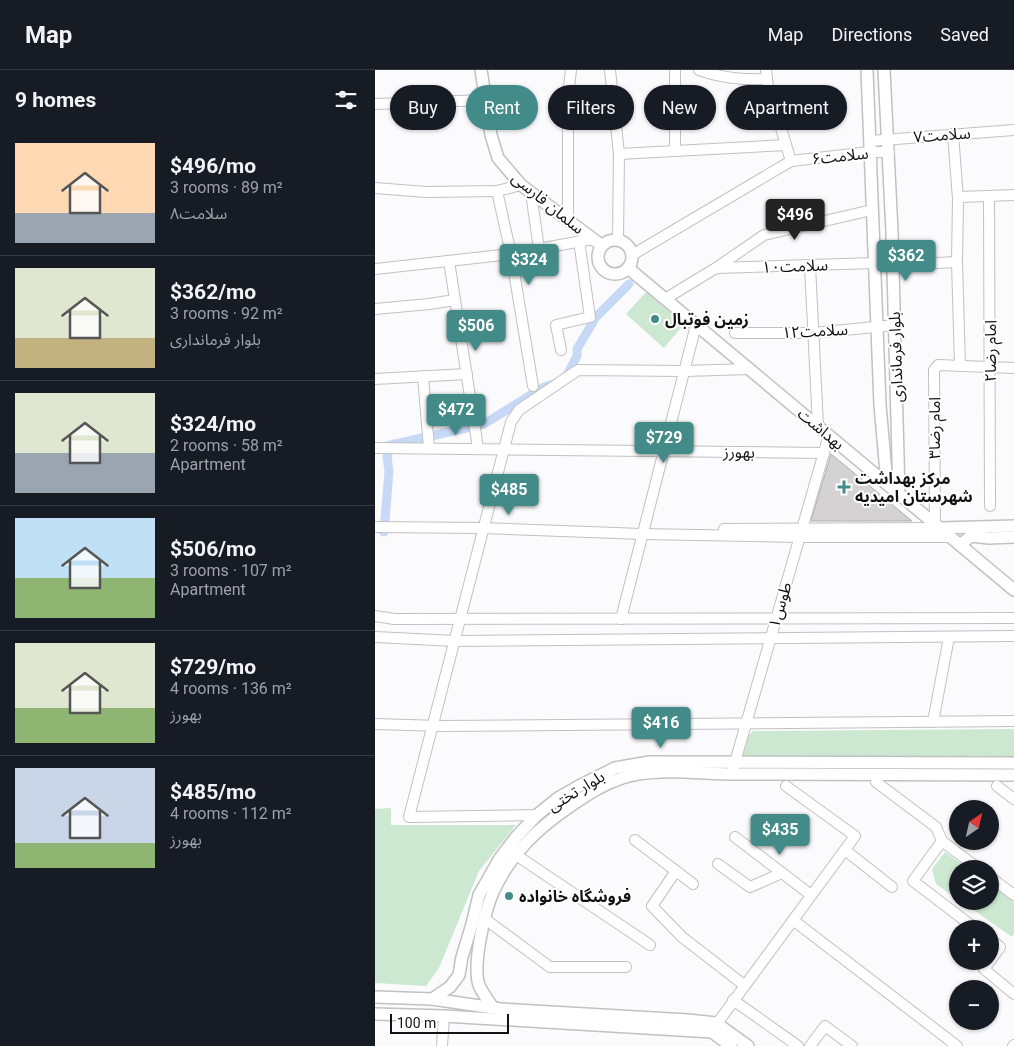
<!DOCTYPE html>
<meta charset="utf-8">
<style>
body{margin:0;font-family:Roboto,"Noto Sans Arabic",sans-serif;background:#20242c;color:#f1f3f6;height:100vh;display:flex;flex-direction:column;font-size:19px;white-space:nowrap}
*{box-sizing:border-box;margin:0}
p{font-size:16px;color:#9ea1a6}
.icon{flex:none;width:28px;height:28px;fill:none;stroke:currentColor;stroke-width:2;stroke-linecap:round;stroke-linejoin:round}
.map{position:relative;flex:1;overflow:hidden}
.drawer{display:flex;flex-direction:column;background:#171b24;width:375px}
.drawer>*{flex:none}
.top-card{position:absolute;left:15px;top:15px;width:475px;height:45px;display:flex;gap:10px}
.needle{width:32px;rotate:34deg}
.buttons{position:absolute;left:574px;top:730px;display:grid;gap:10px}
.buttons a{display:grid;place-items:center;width:50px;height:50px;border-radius:50%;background:#171b24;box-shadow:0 1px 4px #0004;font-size:25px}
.scale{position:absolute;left:15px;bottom:12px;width:119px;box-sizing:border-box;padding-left:5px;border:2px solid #121213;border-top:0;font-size:14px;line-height:18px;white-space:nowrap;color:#121213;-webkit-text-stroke:4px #fff;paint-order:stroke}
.price{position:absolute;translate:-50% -42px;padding:0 11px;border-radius:5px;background:#438b88;color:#fff;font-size:16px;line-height:32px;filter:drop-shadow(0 1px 2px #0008)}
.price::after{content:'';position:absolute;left:50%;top:30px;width:15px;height:11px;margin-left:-8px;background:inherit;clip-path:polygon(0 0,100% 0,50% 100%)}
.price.selected{background:#222;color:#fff}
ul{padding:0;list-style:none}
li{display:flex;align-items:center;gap:15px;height:125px;padding:0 15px}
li+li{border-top:1px solid #363941}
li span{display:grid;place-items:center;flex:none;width:140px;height:100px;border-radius:0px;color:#555}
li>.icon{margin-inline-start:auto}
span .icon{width:60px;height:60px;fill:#fffc;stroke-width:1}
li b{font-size:21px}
h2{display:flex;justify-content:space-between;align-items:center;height:60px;padding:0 15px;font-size:21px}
.tag{padding:0 18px;border-radius:22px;background:#171b24;box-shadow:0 1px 4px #0004;font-size:18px;line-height:45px}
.tag.selected{background:#438b88;color:#fff}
header{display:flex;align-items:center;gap:30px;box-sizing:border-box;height:70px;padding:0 25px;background:#171b24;border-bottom:1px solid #363941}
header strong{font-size:24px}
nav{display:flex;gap:28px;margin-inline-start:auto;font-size:18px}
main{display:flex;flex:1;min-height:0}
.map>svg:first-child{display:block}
.green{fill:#cce8d0}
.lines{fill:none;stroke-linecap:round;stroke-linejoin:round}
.canal{stroke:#c7d9f7;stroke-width:9}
.building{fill:#d4d2d3;stroke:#b0aeaf}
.minor-casing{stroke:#c1c1c3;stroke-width:12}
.tertiary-casing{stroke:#c1c1c3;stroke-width:14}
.minor{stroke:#fff;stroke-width:10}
.tertiary{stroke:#fff;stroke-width:11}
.poi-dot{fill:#438b88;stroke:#fff;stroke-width:2}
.labels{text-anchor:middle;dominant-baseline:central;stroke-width:4;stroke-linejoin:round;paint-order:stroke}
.street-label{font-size:16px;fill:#121213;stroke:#fff}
.poi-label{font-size:16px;font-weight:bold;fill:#121213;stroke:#fff;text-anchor:start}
</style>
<header>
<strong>Map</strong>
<nav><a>Map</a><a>Directions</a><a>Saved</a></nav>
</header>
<main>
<section class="drawer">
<h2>9 homes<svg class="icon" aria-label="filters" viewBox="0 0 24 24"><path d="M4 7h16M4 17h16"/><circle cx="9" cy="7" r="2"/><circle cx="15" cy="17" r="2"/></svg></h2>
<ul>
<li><span style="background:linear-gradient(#ffd9b3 70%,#9aa5b1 0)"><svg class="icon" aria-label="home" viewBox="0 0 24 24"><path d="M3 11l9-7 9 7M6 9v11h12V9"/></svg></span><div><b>$496/mo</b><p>3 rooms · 89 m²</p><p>سلامت۸</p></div></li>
<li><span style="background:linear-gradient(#dfe7d0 70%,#c2b280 0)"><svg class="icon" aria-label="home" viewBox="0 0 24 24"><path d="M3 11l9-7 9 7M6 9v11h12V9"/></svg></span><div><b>$362/mo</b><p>3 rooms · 92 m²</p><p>بلوار فرمانداری</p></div></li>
<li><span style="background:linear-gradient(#dfe7d0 60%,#9aa5b1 0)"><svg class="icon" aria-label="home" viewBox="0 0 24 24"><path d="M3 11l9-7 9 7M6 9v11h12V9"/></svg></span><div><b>$324/mo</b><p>2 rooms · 58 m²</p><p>Apartment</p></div></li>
<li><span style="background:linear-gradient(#bfe0f5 60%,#8fb573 0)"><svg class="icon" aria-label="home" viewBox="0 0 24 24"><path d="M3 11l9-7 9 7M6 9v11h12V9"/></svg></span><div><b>$506/mo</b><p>3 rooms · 107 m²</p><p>Apartment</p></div></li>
<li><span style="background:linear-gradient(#dfe7d0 65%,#8fb573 0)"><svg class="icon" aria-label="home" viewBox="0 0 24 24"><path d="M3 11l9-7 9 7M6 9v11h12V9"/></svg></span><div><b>$729/mo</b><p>4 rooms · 136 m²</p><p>بهورز</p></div></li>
<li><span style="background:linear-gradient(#c9d6e8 75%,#8fb573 0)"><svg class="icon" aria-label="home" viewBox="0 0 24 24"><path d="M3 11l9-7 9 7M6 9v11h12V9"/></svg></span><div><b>$485/mo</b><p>4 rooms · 112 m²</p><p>بهورز</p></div></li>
</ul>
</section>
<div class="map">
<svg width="639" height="976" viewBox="0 0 639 976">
<rect width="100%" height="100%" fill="#fbfbfd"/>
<g class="green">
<polygon points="271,222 309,254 289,278 251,244"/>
<polygon points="639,659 639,686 362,686 366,674 378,661"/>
<polygon points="16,738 16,755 141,755 104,801 64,898 51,916 0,913 0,739"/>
<polygon points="570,782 593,799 582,799 582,829 561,814 557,799"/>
<polygon points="615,814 639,832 639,864 637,867 586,831 615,831"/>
</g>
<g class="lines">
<g class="canal">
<polyline points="191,307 202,286 202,279 221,247 254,214"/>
<polyline points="12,376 109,354 167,318 178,314"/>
<polyline points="8,461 9,462 14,401 12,387 14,381 19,374"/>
</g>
</g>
<polygon class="building" points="456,384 537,451 436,451"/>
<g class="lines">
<g class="minor-casing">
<g id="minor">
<polyline points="235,0 244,84 243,170"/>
<polyline points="300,0 300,81"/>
<path d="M324,0C346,8 369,10 392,9"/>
<polyline points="391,0 393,16 416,91"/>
<polyline points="0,34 110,30"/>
<polyline points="578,64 583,129"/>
<polyline points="495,71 639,60"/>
<polyline points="244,84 411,75"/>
<polyline points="0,118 51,122 122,121 146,115"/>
<polyline points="122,121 136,184 158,316"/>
<polyline points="156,123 164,179"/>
<polyline points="614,127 615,436"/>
<polyline points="193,150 193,25 196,0"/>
<polyline points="257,185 416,91 495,82 514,82"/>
<polyline points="74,191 103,378"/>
<polyline points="518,195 582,192"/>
<polyline points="435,196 443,356"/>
<polyline points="342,198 500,193"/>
<polyline points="0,199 136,184 218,169"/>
<polyline points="290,229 341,198 389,165 497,140"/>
<polyline points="0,239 54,234 80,230"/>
<polyline points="360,263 439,263 520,255"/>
<polyline points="186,280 181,255 215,247 204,171"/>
<polyline points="585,295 582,192 583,129 585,127 639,125"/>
<polyline points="48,306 54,378"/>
<polyline points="0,309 92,304"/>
<polyline points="0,378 449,383"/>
<polyline points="560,454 559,300 563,295 639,298"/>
<polyline points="0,457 108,458 267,464 425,467 576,467"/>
<polyline points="349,459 566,458"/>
<polyline points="0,546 19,549 639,548"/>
<polyline points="246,549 321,255"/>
<polyline points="0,567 80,571 639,566"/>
<polyline points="558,652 574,567"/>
<polyline points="0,654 65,656 639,651"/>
<polyline points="358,699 454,365"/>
<polyline points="501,712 561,757 567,771 604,799"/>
<polyline points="622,716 639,729"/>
<polyline points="162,745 34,747 136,352 144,340 203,300 310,301 374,299"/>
<polyline points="360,767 436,825"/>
<polyline points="260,770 301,801 277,836 307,867 369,915"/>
<polyline points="567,771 538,811 601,859"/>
<polyline points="470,780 517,817"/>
<polyline points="141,785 275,875"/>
<polyline points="343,794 375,817 407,803"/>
<polyline points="301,801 318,814"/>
<polyline points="615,807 639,825"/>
<polyline points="110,849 175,897 251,897"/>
<polyline points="418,850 582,976"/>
<polyline points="615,869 625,877 615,891"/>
<polyline points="615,891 609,899 639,924"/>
<polyline points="358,930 423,976"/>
<polyline points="338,959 480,766 411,716"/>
<polyline points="67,976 69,946"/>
<polyline points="435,976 450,956 477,976"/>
<polyline points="638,976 639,975"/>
</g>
</g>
<g class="tertiary-casing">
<g id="tertiary">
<polyline points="106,0 116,65 123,88 146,115 226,175"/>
<polyline points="492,0 505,335 512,414"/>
<polyline points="509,0 517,162 524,424"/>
<circle cx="240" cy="187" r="17"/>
<polyline points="253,198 639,520"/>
<polyline points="566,458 639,456"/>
<polyline points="585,475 596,466 614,468 639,467"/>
<polyline points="0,927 57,929 75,917 84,905 87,887 97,854 104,825 125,788 142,766 162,745 183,728 204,716 240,698 274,692 639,693"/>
<polyline points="57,929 126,939 313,950 341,953 373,976"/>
<path d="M118,938C114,931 107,923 104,915C97,895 110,839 119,820C137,782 163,758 197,735C213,724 228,714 247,708C279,697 325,704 359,704C453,705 546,705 639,705"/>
<polyline points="0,944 69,946 337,962 356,976"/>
</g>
</g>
<use href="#minor" class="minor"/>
<use href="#tertiary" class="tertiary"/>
</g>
<g class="poi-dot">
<circle cx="280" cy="249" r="5"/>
<path d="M466.5 409.5h5v5h5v5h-5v5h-5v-5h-5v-5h5z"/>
<circle cx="134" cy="826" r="5"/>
</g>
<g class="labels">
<g class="street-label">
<text transform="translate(567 65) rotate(-4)">سلامت۷</text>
<text transform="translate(465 86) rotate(-6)">سلامت۶</text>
<text transform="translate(173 133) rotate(39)">سلمان فارسی</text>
<text transform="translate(420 196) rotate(-2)">سلامت۱۰</text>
<text transform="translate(440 261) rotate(-3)">سلامت۱۲</text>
<text transform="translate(615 281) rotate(-90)">امام رضا۲</text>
<text transform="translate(521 287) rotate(-92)">بلوار فرمانداری</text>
<text transform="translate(559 358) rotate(-90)">امام رضا۳</text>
<text transform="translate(446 359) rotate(40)">بهداشت</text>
<text transform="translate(364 382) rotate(1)">بهورز</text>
<text transform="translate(405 535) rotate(-74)">طوس۱</text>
<text transform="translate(201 721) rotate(-31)">بلوار تختی</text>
</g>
<g class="poi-label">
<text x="290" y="249">زمین فوتبال</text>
<text x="480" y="408">مرکز بهداشت<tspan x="480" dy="18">شهرستان امیدیه</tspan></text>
<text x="144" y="826">فروشگاه خانواده</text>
</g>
</g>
</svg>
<div class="buttons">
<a><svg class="needle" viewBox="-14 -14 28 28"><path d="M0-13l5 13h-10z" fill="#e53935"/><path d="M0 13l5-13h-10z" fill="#9ea1a6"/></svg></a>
<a><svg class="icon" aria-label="layers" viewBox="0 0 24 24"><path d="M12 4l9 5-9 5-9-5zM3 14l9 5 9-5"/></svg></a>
<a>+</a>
<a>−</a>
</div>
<div class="scale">100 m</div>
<b class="price selected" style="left:420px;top:171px">$496</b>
<b class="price" style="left:531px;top:212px">$362</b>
<b class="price" style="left:154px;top:216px">$324</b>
<b class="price" style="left:101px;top:282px">$506</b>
<b class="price" style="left:81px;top:366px">$472</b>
<b class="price" style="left:289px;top:394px">$729</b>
<b class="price" style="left:134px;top:446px">$485</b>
<b class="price" style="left:286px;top:679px">$416</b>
<b class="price" style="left:405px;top:786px">$435</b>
<div class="top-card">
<a class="tag">Buy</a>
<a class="tag selected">Rent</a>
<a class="tag">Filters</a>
<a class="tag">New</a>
<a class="tag">Apartment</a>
</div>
</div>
</main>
